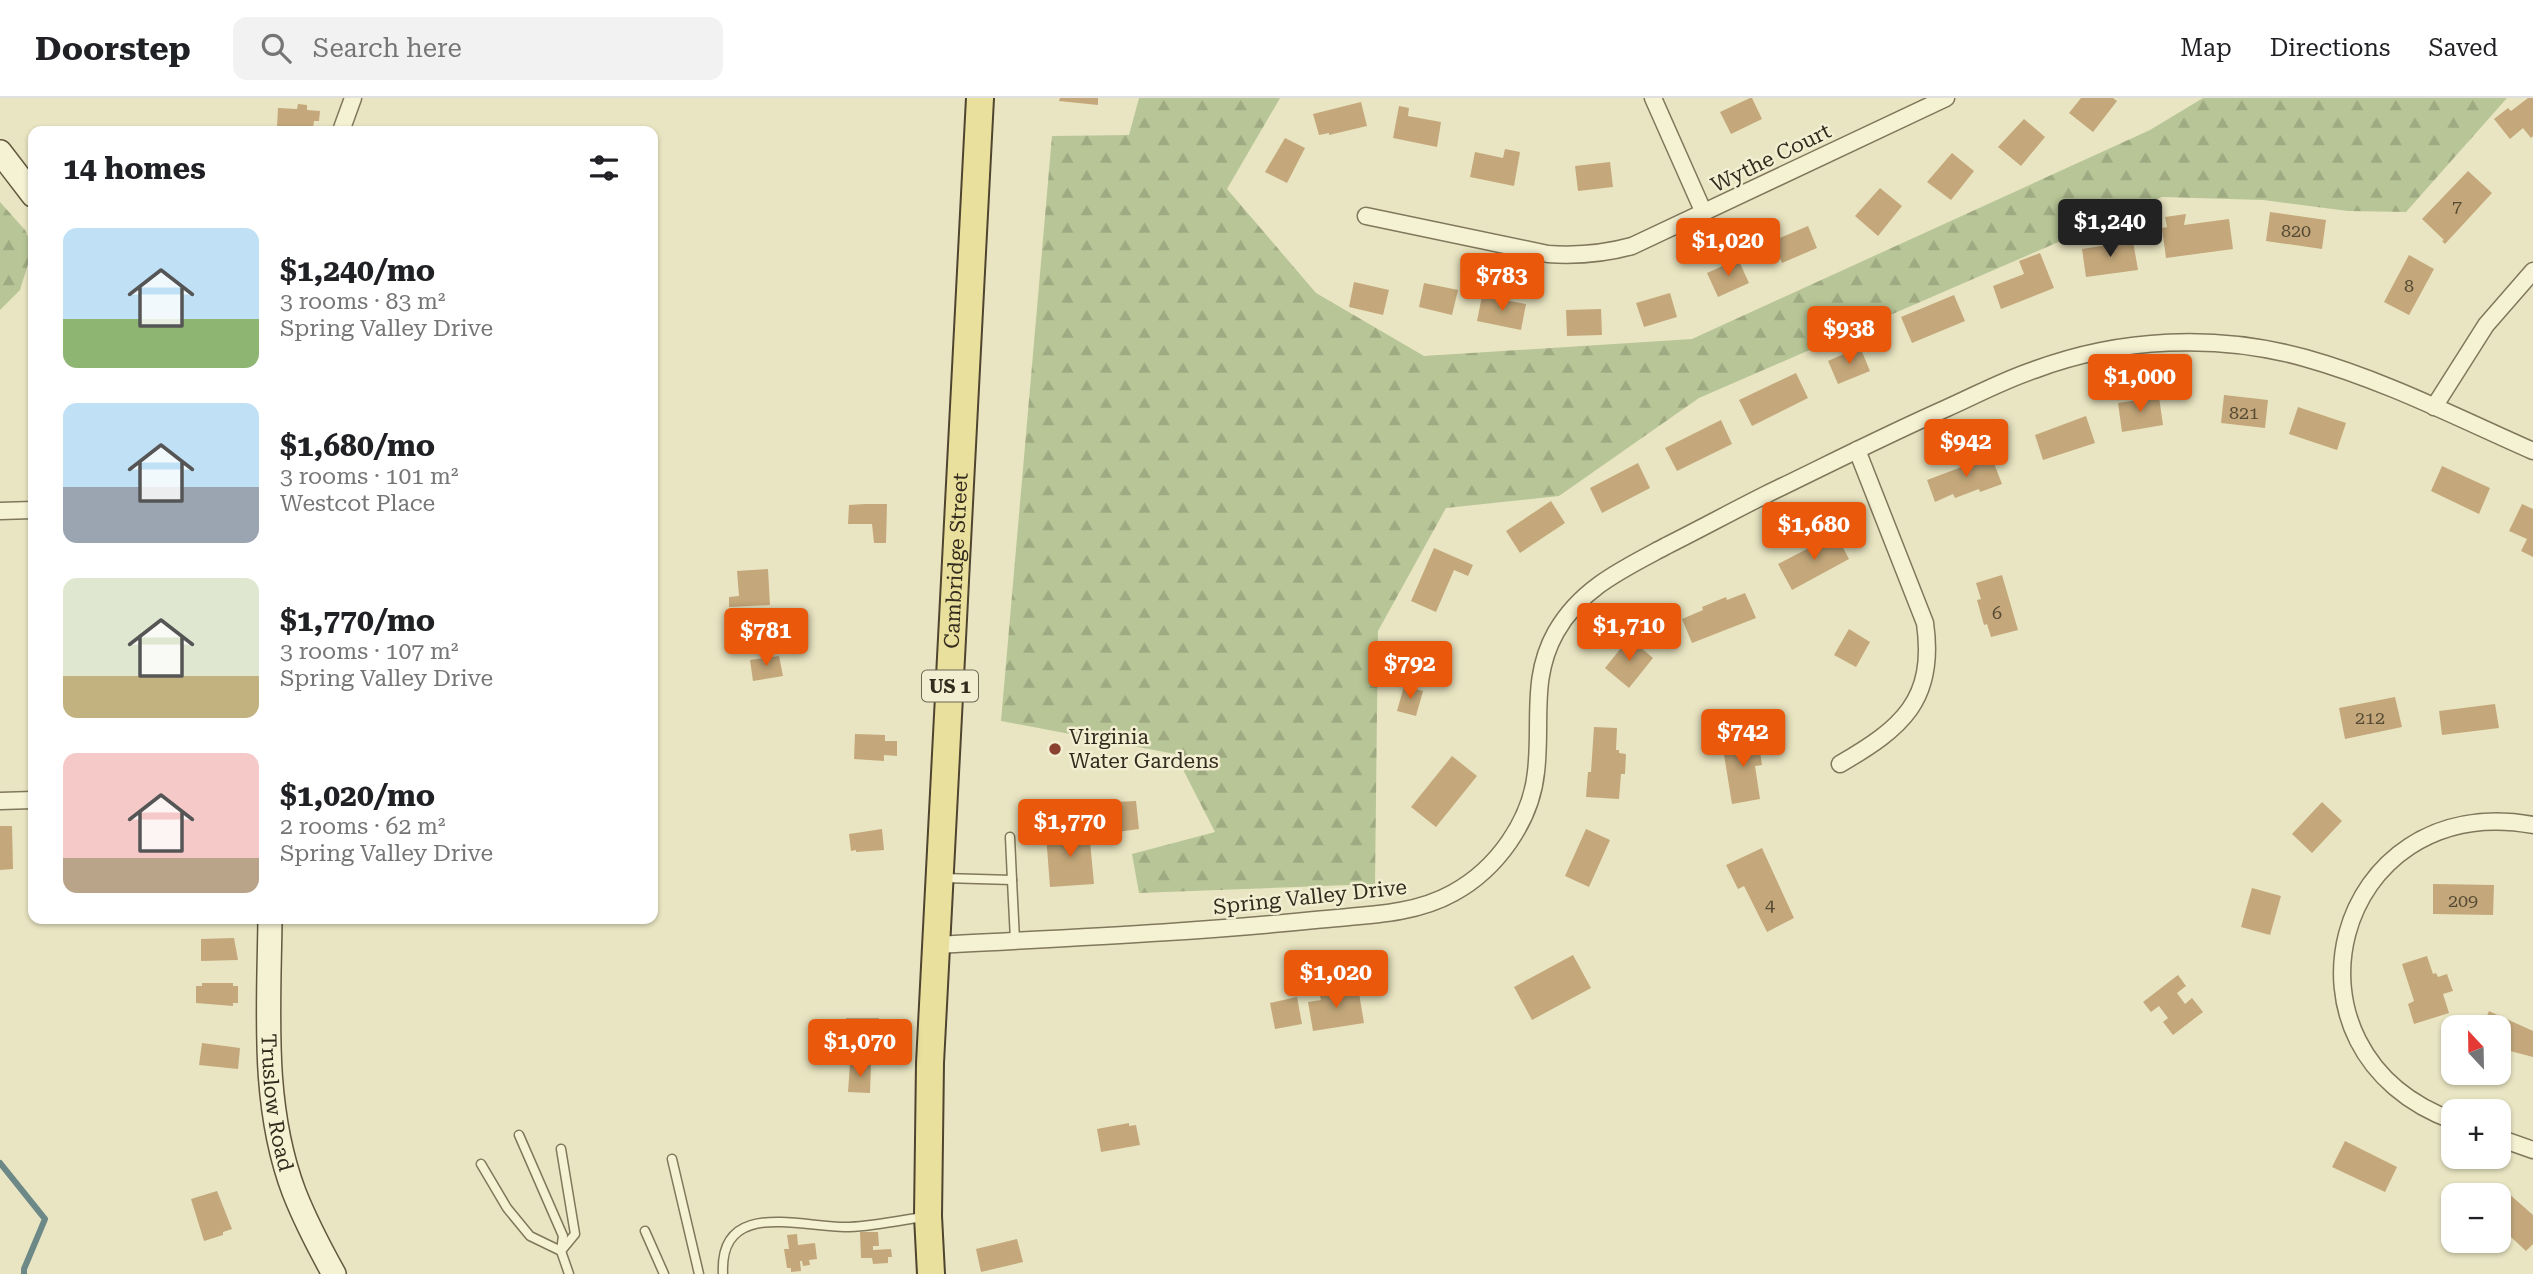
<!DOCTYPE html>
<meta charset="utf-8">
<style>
body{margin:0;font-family:"Roboto Serif",serif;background:#f2f2f2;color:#202124;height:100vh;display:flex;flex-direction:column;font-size:26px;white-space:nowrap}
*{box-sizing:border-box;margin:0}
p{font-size:23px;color:#757577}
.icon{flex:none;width:38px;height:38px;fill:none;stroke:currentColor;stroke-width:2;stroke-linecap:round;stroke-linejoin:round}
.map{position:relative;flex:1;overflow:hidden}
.drawer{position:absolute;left:28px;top:28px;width:630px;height:798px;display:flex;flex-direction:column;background:#fff;border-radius:14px;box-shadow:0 2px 5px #0004}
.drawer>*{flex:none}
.needle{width:46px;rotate:338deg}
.fabs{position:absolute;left:2441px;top:917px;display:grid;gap:14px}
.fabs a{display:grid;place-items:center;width:70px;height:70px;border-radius:14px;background:#fff;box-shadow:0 2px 5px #0004;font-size:35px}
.price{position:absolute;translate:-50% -60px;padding:0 16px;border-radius:7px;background:#ea580c;color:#fff;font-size:23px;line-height:46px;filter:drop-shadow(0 2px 4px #0008)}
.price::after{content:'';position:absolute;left:50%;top:42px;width:21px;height:16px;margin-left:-10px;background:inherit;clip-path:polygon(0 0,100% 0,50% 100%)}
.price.on{background:#222;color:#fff}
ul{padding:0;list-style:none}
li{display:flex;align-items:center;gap:21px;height:175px;padding:0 35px}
li span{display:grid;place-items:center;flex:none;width:196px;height:140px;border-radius:14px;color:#555}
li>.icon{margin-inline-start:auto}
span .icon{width:84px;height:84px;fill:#fffc;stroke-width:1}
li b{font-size:30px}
h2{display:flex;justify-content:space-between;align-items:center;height:84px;padding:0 35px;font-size:30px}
header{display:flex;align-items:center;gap:42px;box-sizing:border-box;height:98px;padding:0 35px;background:#fff;border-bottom:2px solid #e0e0e0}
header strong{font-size:33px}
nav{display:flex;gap:38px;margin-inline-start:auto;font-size:24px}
.search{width:490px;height:63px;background:#f2f2f2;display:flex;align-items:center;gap:18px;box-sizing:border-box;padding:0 24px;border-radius:14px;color:#757577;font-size:26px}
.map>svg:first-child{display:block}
.forest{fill:url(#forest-firs)}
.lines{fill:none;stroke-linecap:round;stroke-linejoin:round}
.stream{stroke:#6c8988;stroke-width:6}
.building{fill:#c4a87b}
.lane-casing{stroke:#81775b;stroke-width:11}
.street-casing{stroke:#81775b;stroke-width:19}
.secondary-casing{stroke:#63583e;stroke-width:26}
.primary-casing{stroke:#4f442f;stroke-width:30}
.lane{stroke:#f5f2d4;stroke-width:8}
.street{stroke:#f5f2d4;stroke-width:16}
.secondary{stroke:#f5f2d4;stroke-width:23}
.primary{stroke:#eae09d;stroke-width:26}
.poi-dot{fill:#8b4131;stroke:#f1eed1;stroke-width:2.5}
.labels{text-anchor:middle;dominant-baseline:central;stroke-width:5;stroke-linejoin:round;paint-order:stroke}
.number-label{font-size:18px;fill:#574b35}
.shield{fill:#f1eed1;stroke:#6c6654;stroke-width:2}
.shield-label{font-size:19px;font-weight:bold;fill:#332c1e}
.street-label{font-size:21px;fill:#332c1e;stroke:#f1eed1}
.poi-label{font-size:21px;fill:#332c1e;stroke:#f1eed1;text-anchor:start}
</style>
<header>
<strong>Doorstep</strong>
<div class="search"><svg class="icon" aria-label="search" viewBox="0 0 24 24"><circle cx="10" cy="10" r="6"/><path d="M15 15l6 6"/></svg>Search here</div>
<nav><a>Map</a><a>Directions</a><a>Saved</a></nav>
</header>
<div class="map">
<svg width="2533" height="1176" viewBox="0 0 2533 1176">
<defs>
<pattern id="forest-firs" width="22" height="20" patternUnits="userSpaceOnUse" patternTransform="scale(1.75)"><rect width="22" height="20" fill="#b8c697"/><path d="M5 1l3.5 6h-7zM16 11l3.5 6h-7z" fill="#9faa82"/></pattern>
</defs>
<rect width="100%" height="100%" fill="#e9e5c2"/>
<g class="forest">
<polygon points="1139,0 1280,0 1227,91 1316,195 1424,258 1692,241 2150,32 2203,0 2507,0 2406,114 2348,113 2263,102 2162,99 1699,300 1559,398 1446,410 1378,533 1375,786 1139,795 1132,756 1215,734 1175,656 1001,623 1052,38 1129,37"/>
<polygon points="0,104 25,132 33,150 20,192 0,212"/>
</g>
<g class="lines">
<polyline class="stream" points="0,1065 45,1121 24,1171 24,1176"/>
</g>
<g class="building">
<polygon points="1060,0 1098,0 1098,7 1059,3"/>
<polygon points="1750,0 1752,0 1762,21 1731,36 1720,14"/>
<polygon points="2081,0 2113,0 2117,3 2093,34 2069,15"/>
<polygon points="2528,0 2533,0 2533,38 2531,40 2523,30 2510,41 2494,21 2508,10 2511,13"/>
<polygon points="1361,4 1367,28 1329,37 1329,35 1319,37 1313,16"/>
<polygon points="298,6 307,7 307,12 320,13 319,23 314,23 313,31 277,29 278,10 297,11"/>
<polygon points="1399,8 1409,10 1408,18 1441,24 1437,49 1393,40"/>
<polygon points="2024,21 2045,39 2021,68 1998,49"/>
<polygon points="1285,40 1305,50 1287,85 1265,74"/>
<polygon points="1505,51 1520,54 1514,88 1470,79 1475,54 1503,60"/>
<polygon points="1952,55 1974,73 1951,102 1927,84"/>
<polygon points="1610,64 1613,89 1578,93 1575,68"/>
<polygon points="2468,73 2492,95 2445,146 2442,143 2444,142 2422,121"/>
<polygon points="1880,90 1902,108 1878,138 1855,118"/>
<polygon points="2270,114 2326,122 2322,151 2266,143"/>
<polygon points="2186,116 2184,127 2229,121 2233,151 2166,160 2162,130 2167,129 2165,119"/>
<polygon points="1808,128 1817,150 1782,165 1773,143"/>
<polygon points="2133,143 2138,172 2086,179 2082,151"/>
<polygon points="2040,155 2054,190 2001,211 1993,188 2024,176 2019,163"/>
<polygon points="2409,157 2434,171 2409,217 2384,204"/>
<polygon points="1738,161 1749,185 1718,199 1707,175"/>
<polygon points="1354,184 1389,192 1383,217 1349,209"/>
<polygon points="1424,185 1458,192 1452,217 1419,209"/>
<polygon points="1670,195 1677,219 1644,229 1636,205"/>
<polygon points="1954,197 1965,223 1912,245 1901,219"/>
<polygon points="1482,198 1526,206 1521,232 1477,223"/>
<polygon points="1601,211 1602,237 1567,238 1566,212"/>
<polygon points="1860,249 1870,273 1838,286 1828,263"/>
<polygon points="1796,275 1808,300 1752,328 1739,302"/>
<polygon points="2224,297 2268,302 2265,330 2221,325"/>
<polygon points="2159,299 2163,327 2122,334 2118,305"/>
<polygon points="2298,309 2346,325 2337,352 2289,336"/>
<polygon points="2086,318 2095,345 2043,362 2035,337"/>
<polygon points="1721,322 1732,346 1677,373 1665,350"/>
<polygon points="1990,355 2002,386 1980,394 1979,391 1955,400 1953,396 1935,404 1927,382 1967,367 1966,364"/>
<polygon points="1638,365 1650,390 1602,415 1590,390"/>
<polygon points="2442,368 2490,390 2479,416 2431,393"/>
<polygon points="1551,403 1565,425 1520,455 1506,433"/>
<polygon points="865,406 887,406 886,445 874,445 872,426 848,426 849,407"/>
<polygon points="2522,406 2533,411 2533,459 2521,453 2527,441 2509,433"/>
<polygon points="1836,436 1849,461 1792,492 1778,466"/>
<polygon points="1434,450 1473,467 1468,478 1454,472 1436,514 1411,503"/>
<polygon points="768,471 770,507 729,509 729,499 739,498 737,473"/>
<polygon points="2002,477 2018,532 1991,539 1987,526 1984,527 1977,502 1981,501 1976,485"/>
<polygon points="1745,495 1756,520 1692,545 1682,521 1703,512 1702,509 1726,499 1727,502"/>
<polygon points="1849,531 1870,544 1856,569 1834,557"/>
<polygon points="1629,540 1653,560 1629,590 1605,570"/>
<polygon points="779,558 783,578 753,583 750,562"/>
<polygon points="1404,588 1423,593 1416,618 1397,613"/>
<polygon points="2395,599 2402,629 2345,641 2339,610"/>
<polygon points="2495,606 2499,630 2442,637 2439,613"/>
<polygon points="1594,629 1617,630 1616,652 1619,652 1619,655 1626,656 1625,676 1621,676 1619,701 1586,699 1588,674 1591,674"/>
<polygon points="855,636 885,637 885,643 897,643 897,658 884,657 884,663 854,661"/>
<polygon points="1758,639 1762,667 1755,668 1760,701 1732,706 1722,644"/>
<polygon points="1452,658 1477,678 1436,729 1411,709"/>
<polygon points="1136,703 1139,731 1117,734 1114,704"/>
<polygon points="2322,704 2342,723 2312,755 2292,736"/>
<polygon points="0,728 12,728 13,771 0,772"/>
<polygon points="882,731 884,752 856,754 856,752 851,753 849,736"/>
<polygon points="1586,731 1610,742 1589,789 1565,778"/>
<polygon points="1089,733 1094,786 1050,789 1046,737"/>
<polygon points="1762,750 1794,820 1767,834 1744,788 1738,791 1726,767"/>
<polygon points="2433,786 2494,787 2493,817 2433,816"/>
<polygon points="2252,790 2281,798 2270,837 2241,829"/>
<polygon points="234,840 238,862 201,863 201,841"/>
<polygon points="1573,857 1591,890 1532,922 1514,889"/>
<polygon points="2427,858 2433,876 2436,875 2438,879 2447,876 2453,893 2443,896 2449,915 2414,926 2408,906 2414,903 2402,866"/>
<polygon points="2178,877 2186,888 2177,895 2185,906 2192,900 2203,914 2173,937 2163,924 2168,920 2159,908 2151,914 2143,904"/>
<polygon points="202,885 233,885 233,888 238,888 238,905 233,905 233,908 196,905 196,888 202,888"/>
<polygon points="1347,891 1348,897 1359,895 1364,925 1313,933 1308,904 1321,902 1319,895"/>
<polygon points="1297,899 1302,926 1275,931 1270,905"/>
<polygon points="2489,913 2533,933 2533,959 2499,950 2499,929 2482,929"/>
<polygon points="846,920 879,920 879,942 837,941 838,922 846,922"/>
<polygon points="202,945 240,950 238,971 199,967"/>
<polygon points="850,966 871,967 870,995 848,994"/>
<polygon points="1129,1025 1129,1028 1136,1027 1140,1047 1101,1054 1097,1031"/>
<polygon points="2345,1043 2397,1069 2385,1094 2332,1069"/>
<polygon points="217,1093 232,1131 223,1134 223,1137 204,1143 191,1101"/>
<polygon points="2508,1095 2533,1117 2533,1146 2526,1153 2499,1128 2499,1106"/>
<polygon points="860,1134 878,1134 879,1148 873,1148 873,1152 891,1151 892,1159 888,1159 888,1165 873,1166 872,1160 861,1160"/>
<polygon points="797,1136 798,1147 815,1145 817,1161 809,1162 810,1167 803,1168 802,1163 800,1163 801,1173 791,1174 791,1170 787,1170 784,1151 789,1151 787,1137"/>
<polygon points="1017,1141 1023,1164 981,1174 976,1151"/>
</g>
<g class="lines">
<g class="lane-casing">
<g id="lane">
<polyline points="944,780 1012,782 1010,739"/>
<polyline points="1012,782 1015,842"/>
<polyline points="519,1037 563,1138 561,1153 569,1176"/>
<polyline points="672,1061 699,1176"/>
<polyline points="481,1066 507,1110 530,1138 561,1153 575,1136 561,1051"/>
<polyline points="645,1133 664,1176"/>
<path d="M723,1176C719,1101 800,1129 845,1129C871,1129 899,1122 925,1119"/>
</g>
</g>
<g class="street-casing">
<g id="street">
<polyline points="1653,0 1704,115"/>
<polyline points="341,33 353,0"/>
<path d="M1366,118L1548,156C1578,158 1603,156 1632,148L1946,0"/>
<polyline points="2434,309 2486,227 2533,173"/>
<polyline points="0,413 33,412"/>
<path d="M1840,666C1902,630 1936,602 1925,525L1857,352"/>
<polyline points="0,703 33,702"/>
<path d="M936,847C1062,840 1189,835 1315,822C1361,817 1412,818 1453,795C1497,771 1531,723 1536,674C1542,624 1530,580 1556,534C1581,490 1623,471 1666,448C1700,431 1733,413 1767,396C1827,367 1886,337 1947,310C1976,297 2004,282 2034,272C2120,240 2216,235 2305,260C2384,282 2458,320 2533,353"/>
<path d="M2454,1023C2264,954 2333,691 2533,727"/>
<polyline points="2499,1040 2533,1052"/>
</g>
</g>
<g class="secondary-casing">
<g id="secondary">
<polyline points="0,54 33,97"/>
<path id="s1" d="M270,821C269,911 261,1007 294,1094C305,1122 319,1149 334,1176"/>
</g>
</g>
<g class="primary-casing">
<g id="primary">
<path id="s2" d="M931,1176L928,1118L930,965L980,0"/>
</g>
</g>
<use href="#lane" class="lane"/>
<use href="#street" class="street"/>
<use href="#secondary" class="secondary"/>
<use href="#primary" class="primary"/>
</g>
<circle class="poi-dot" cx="1055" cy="651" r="7"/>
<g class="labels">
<g class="number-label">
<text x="2457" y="108">7</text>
<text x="2296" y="132">820</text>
<text x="2409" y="187">8</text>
<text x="2244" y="314">821</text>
<text x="1997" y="514">6</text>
<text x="2370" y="619">212</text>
<text x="2463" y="802">209</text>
<text x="1770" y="806">4</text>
</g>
<rect class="shield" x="922" y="572.5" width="56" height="31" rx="5"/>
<g class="shield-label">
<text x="950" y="588">US 1</text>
</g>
<g class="street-label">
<text transform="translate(1771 60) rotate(-26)">Wythe Court</text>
<text stroke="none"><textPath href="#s2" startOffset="714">Cambridge Street</textPath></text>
<text transform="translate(1310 799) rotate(-6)">Spring Valley Drive</text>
<text stroke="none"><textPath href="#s1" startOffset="184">Truslow Road</textPath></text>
</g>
<g class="poi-label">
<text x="1069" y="639">Virginia<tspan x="1069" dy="24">Water Gardens</tspan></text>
</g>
</g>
</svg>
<div class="fabs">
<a><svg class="needle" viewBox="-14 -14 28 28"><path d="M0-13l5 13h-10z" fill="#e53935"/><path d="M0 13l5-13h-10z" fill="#757577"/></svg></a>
<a>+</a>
<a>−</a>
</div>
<b class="price on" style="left:2110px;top:161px">$1,240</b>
<b class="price" style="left:1728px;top:180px">$1,020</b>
<b class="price" style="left:1502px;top:215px">$783</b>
<b class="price" style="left:1849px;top:268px">$938</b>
<b class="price" style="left:2140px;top:316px">$1,000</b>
<b class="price" style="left:1966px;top:381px">$942</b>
<b class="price" style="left:1814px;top:464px">$1,680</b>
<b class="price" style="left:1629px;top:565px">$1,710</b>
<b class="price" style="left:766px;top:570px">$781</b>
<b class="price" style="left:1410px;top:603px">$792</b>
<b class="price" style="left:1743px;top:671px">$742</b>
<b class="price" style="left:1070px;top:761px">$1,770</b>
<b class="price" style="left:1336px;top:912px">$1,020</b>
<b class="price" style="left:860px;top:981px">$1,070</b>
<section class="drawer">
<h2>14 homes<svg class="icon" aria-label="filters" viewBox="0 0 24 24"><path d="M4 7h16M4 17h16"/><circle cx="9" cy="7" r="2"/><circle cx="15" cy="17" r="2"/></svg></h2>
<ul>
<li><span style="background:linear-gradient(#bfe0f5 65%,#8fb573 0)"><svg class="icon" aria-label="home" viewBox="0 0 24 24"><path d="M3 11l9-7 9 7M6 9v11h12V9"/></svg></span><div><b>$1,240/mo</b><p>3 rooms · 83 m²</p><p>Spring Valley Drive</p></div></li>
<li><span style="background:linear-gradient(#bfe0f5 60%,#9aa5b1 0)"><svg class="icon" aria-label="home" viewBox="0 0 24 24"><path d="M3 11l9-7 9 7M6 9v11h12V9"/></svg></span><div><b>$1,680/mo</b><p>3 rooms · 101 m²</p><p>Westcot Place</p></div></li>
<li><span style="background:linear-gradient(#dfe7d0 70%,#c2b280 0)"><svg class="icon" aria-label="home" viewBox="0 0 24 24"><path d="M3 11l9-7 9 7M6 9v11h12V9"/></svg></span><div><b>$1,770/mo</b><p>3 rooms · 107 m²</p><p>Spring Valley Drive</p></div></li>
<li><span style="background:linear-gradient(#f6c9c9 75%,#b9a48a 0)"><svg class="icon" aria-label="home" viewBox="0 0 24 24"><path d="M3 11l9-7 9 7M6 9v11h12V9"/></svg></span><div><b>$1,020/mo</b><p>2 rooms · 62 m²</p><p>Spring Valley Drive</p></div></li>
</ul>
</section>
</div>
